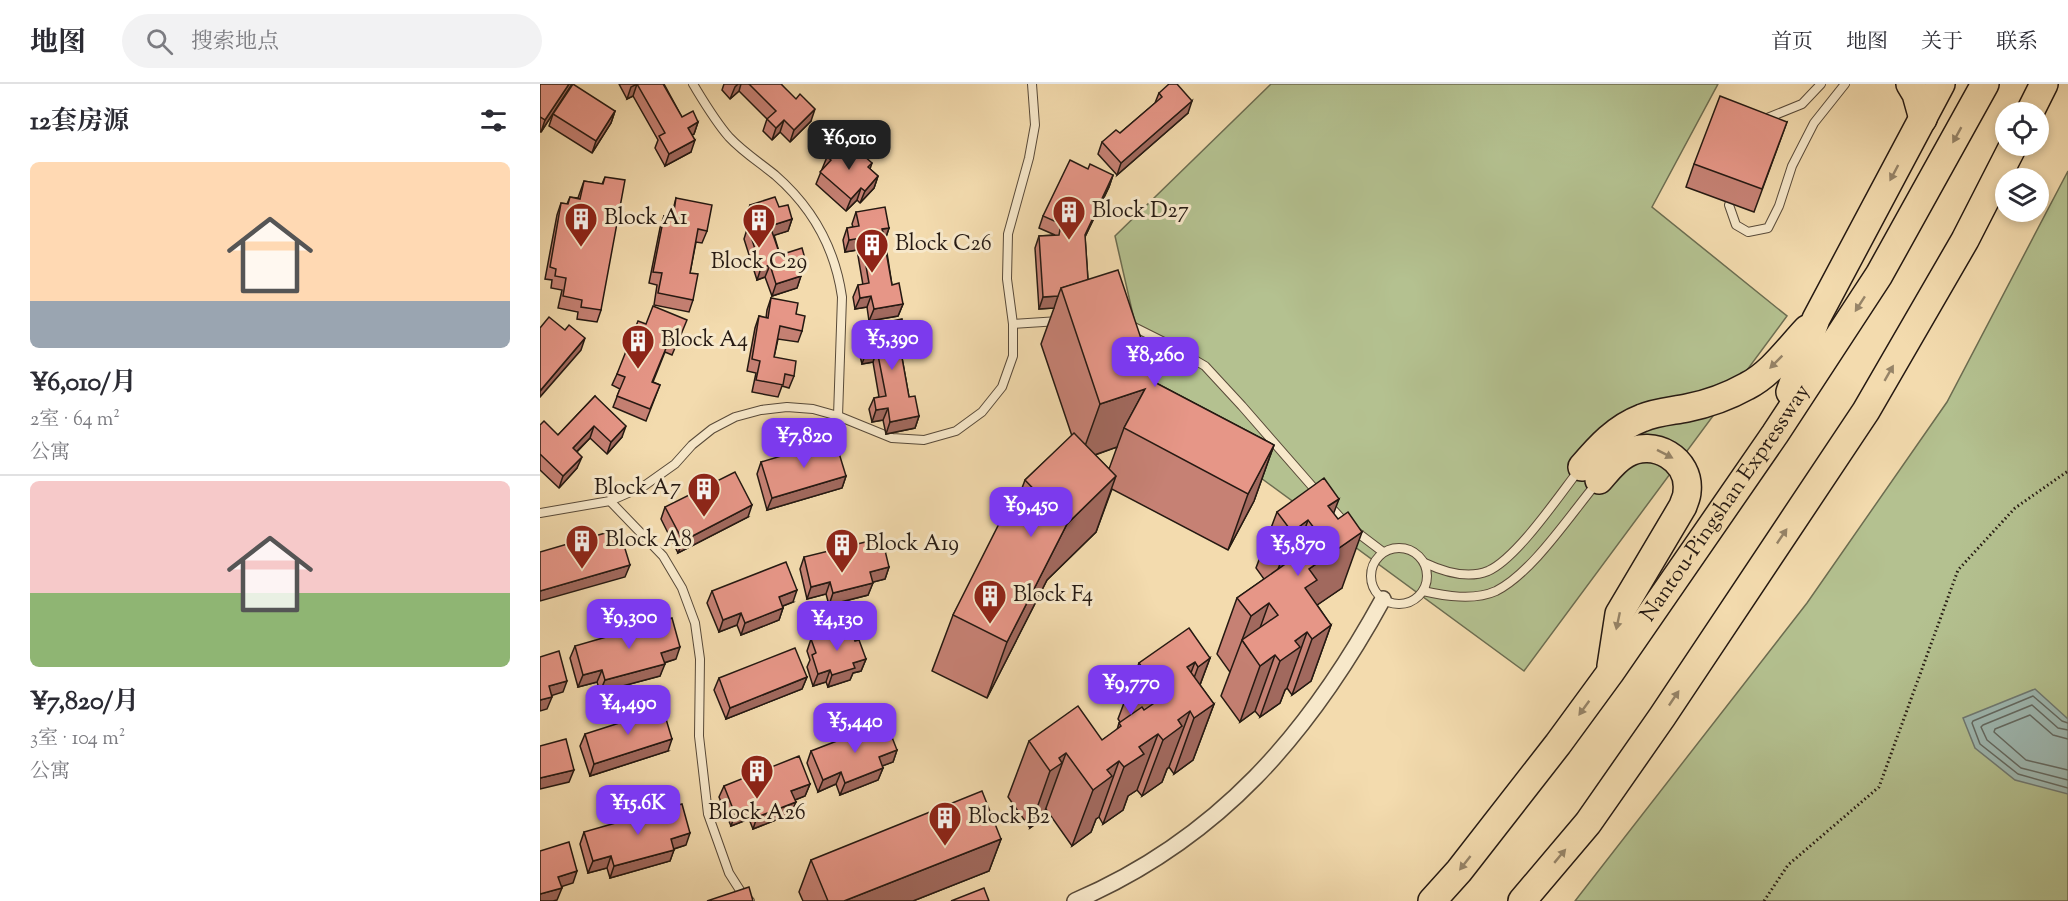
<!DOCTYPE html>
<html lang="zh">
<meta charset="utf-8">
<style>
body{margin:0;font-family:"Sorts Mill Goudy","Noto Serif SC",serif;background:#f2f2f3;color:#2b2b33;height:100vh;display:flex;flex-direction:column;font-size:22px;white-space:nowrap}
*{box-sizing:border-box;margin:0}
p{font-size:20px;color:#7c7c81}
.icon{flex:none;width:33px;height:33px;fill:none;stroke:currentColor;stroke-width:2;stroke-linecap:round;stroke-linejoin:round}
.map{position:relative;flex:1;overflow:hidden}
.drawer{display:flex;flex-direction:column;background:#fff;width:540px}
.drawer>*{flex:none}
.tools{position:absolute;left:1455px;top:18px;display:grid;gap:12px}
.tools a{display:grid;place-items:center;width:54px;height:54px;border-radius:50%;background:#fff;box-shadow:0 3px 9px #0003;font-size:30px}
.price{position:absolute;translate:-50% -51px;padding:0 14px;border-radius:12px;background:#7c3aed;color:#fff;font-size:20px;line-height:39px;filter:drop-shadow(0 2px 3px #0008)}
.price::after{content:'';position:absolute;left:50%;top:36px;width:18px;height:14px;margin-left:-9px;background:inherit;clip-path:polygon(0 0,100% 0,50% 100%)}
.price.on{background:#222;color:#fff}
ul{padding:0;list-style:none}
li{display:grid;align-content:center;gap:12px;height:318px;padding:0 30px}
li+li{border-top:2px solid #e1e1e2}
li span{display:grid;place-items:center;height:186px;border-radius:9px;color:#555}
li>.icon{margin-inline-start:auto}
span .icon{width:108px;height:108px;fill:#fffc;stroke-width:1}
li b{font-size:26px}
h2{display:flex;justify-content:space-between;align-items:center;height:72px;padding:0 30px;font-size:26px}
header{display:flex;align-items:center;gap:36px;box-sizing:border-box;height:84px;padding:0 30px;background:#fff;border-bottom:2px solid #e1e1e2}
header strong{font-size:28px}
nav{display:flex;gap:33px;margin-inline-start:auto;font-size:21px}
.search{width:420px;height:54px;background:#f2f2f3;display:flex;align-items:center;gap:15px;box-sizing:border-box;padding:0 21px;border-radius:33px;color:#7c7c81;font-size:22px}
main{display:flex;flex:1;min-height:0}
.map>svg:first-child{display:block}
.green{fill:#b4c190;stroke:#6c6d51;stroke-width:1.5}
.water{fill:#9eb9b3;stroke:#6e7973;stroke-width:1.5}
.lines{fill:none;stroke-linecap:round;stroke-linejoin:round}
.shore{stroke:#626962;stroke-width:1.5}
.lane-casing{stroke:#584a39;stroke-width:10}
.street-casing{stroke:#584a39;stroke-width:18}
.highway-casing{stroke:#251912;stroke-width:30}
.path{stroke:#251912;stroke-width:3;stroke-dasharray:1.5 3;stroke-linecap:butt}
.lane{stroke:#f7e8ca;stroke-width:8}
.street{stroke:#f7e8ca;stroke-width:15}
.highway{stroke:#f3dbae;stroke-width:27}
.wall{fill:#c68174;stroke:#251912;stroke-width:1.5;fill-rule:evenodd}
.shaded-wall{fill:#a1695e;stroke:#251912;stroke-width:1.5}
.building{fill:#e69687;stroke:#251912;stroke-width:1.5}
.oneway{fill:#968468}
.labels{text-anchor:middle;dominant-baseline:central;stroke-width:6;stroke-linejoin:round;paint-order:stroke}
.poi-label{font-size:22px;fill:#251912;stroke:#f7e8ca;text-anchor:start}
.street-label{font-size:22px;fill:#251912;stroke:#f7e8ca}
</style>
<header>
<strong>地图</strong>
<div class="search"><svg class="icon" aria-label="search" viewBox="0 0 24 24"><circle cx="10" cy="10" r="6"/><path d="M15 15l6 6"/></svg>搜索地点</div>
<nav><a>首页</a><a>地图</a><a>关于</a><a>联系</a></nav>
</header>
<main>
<section class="drawer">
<h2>12套房源<svg class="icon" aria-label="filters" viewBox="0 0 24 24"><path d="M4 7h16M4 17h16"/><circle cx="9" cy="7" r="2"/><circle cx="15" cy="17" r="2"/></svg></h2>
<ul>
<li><span style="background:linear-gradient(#ffd9b3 75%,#9aa5b1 0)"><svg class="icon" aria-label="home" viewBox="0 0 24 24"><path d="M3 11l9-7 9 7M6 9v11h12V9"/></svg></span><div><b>¥6,010/月</b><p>2室 · 64 m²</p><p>公寓</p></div></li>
<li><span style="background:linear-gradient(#f6c9c9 60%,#8fb573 0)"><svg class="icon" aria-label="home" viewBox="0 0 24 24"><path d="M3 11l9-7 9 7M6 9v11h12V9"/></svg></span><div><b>¥7,820/月</b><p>3室 · 104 m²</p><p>公寓</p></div></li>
</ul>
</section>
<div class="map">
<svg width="1528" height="817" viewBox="0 0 1528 817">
<rect width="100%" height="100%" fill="#f3dbae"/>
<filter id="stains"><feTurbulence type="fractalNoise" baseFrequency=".00333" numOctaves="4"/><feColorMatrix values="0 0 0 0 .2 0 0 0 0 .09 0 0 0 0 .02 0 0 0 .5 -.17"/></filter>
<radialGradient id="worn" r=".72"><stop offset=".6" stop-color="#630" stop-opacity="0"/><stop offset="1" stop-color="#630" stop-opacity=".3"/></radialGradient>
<g class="green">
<polygon points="731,0 1178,0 1112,123 1247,232 984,587 612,314 575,152"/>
<polygon points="1528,87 1528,817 1035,817 1267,519 1407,318"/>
</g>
<polygon class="water" points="1495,605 1528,635 1528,710 1475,696 1435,664 1423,634"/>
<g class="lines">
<g class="shore">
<polyline points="1528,639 1522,637 1493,612 1433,637 1432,639 1440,660 1478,690 1528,704"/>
<polyline points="1528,646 1518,644 1492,621 1443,641 1441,643 1447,656 1481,684 1528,696"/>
<polyline points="1528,655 1513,651 1490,631 1455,645 1454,648 1486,676 1528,686"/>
</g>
<g class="lane-casing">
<g id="lane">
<path d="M153,0C164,18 175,37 189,53C203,68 219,78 235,91C273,124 295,164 302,213L298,332"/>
<polyline points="1225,35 1262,20 1281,0"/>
<polyline points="1193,110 1189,121 1196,141 1208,148 1228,144 1239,122 1252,82 1274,39 1305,0"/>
<polyline points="473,240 519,237"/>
<polyline points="590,241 624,258 665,282 702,322 778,409"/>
<polyline points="70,417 123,472 142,504 155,539 160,575 159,652 168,730 189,789 203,811 210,817"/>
<polyline points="788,420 806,440 843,468"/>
<polyline points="0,429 70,417 104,402 135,380 152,361 172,345 195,333 221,326 247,323 273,325 298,332 352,354 384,356 416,347 442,328 462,303 473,272 473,240 467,195 468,150 489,74 495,41 492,0"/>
<circle cx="859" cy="492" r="28"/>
<path d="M885,479C904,488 928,495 948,487C977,474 1018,413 1039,386"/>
<path d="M883,507C905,512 934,517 956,507C992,489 1030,431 1056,400"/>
</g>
</g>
<g class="street-casing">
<path id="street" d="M535,817C679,755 769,650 843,515"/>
</g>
<g class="highway-casing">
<g id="highway">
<polyline points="1370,0 1376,10 1383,35"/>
<polyline points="1490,28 1504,0"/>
<polyline points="1250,308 1276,235 1401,0"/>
<path d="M1042,383C1059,363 1076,344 1102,334C1116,328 1132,327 1147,324C1167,320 1189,312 1207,302C1231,290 1249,264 1267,245"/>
<path d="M1059,396C1067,387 1075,376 1086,370C1113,354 1151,375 1147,408C1147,413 1144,418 1143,422L1079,530L1071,582"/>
<path id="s1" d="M892,817L919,787L1018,660L1070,589L1235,350L1339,191L1445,0"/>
<polyline points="982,817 1048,739 1122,633 1326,327 1425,156 1473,62"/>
</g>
</g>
<polyline class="path" points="1224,817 1248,781 1339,703 1418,486 1475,424 1528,387"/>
<use href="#lane" class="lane"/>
<use href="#street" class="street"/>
<use href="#highway" class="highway"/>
</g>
<g class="wall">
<polygon points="0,0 32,0 1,48 0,48"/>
<polygon points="79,0 124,0 142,33 158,38 154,50 152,51 151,68 125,82 115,64 118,56 93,12 87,15"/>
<polygon points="184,0 241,0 271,37 250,58 240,48 232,56 223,47 227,35 199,7 190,15 182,6"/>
<polygon points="619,9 648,29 577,91 558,70 562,58 580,49 615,19"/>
<polygon points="75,27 71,39 52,69 9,42 13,30"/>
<polygon points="1247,38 1214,128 1146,103 1154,80"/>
<polygon points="310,67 332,79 330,85 338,92 334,104 320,119 317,116 306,127 276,100 287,73"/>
<path d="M548,85L573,91L569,103L545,153L548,196L616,299L734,361L714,417L688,466L572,405L556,448L507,496L447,614L392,587L413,531L478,415L485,396L532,352L501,260L514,224L499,225L495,164L499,152L515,151L499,144L503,132ZM577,363L569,385L555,371Z"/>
<polygon points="65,93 61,226 57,238 37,235 38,228 18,224 22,206 11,204 12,196 5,195 17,131 21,119 27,120 30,113 38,114 44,97 62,100"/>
<polygon points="136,114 167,147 162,159 156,158 150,189 153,216 149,228 114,221 117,201 109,199 120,144 124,132 131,134"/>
<polygon points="210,121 239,123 252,135 248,147 234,151 240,171 262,190 261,191 257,204 232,212 225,193 217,196 204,155 208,142 205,133"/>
<polygon points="316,128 349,144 345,156 352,201 363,220 358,232 329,237 327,223 315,225 313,213 318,201 323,201 317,166 305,168 303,156 307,144 313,143 312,140"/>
<polygon points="231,214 256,230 262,247 258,258 238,255 234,273 254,292 249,304 242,302 238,313 212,308 216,289 207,287 215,244 219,232 226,234 227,226"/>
<polygon points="106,240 142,247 132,271 125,268 113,298 120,301 106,337 73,323 80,305 72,301 77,290"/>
<polygon points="333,241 361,268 369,313 379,332 375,344 346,350 343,336 332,338 329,325 334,314 339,313 333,278 322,280 319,268 324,256 329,255 329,253"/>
<polygon points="55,312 82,353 67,370 50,354 37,368 37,384 19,404 0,386 0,341 18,351"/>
<polygon points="221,378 306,392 302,404 227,426 217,390"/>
<polygon points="125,423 208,433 138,469 121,435"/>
<polygon points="737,428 793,429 802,504 777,521 791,541 771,597 752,611 747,604 745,606 740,619 720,633 715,627 700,638 681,612 690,588 677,570 697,514 724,495 716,484"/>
<polygon points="264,473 349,483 345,495 333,498 328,511 289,521 286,510 267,515 260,485"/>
<polygon points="172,507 253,518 243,522 243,524 239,536 201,551 197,541 179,548 167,519"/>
<polygon points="271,555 315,557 326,575 321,587 313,589 310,596 288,603 286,598 273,602 267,583 270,576 267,567"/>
<polygon points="35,562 136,575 124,579 120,592 60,608 57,598 38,603 30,574"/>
<polygon points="670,574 660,601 674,620 653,676 634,690 629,683 627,685 622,698 602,712 597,706 588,712 583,726 563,740 559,733 556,735 551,748 532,762 506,725 502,735 490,744 468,713 489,657 562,656 577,646 579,639 580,638 578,635 599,579"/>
<polygon points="267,593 262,605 186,635 174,606 179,594"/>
<polygon points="45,650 128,667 50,692 40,662"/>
<polygon points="357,666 353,678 342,682 343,684 338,696 300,711 296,700 278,708 267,679 271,667"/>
<polygon points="270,700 265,712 255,716 251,730 213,745 209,735 191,742 179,713 184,702"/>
<polygon points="44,748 146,761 134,765 130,777 70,794 67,784 48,789 40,760"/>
<polygon points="461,755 449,787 373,817 263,817 259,808 271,776"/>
</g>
<g class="shaded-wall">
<polygon points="29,0 32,0 1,48 5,36"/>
<polygon points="97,0 93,12 87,15 91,3"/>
<polygon points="198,0 201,0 199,7 190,15 195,3"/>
<polygon points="652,17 648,29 577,91 581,79"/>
<polygon points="275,25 271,37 250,58 254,46"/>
<polygon points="75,27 71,39 52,69 56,57"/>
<polygon points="244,36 240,48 232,56 236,44"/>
<polygon points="158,38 154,50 144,56 148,44"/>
<polygon points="155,56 151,68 125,82 129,70"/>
<polygon points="573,91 569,103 540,163 545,151"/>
<polygon points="338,92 334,104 320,119 325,107"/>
<polygon points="321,104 317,116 306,127 311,115"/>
<polygon points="252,135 248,147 226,154 230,142"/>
<polygon points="349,144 345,156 342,145"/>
<polygon points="321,154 317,166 305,168 309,156"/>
<polygon points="266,178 262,190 253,193 258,181"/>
<polygon points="230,181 225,193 217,196 221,184"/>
<polygon points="261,192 257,204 232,212 236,200"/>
<polygon points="331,212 327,223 315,225 320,214"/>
<polygon points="518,212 514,224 499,225 503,213"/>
<polygon points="363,220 358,232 329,237 334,225"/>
<polygon points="45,254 41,266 0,313 0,307"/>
<polygon points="366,256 361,268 359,257"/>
<polygon points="337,266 333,278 322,280 326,268"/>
<polygon points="605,305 584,344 577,363 540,376 560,320"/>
<polygon points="348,324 343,336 332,338 336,326"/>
<polygon points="379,332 375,344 346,350 350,338"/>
<polygon points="54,342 50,354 28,376 33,364"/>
<polygon points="86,342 82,353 67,370 71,358"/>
<polygon points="734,361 714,417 688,466 708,410"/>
<polygon points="42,373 37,384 19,404 23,392"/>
<polygon points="306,392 302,404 227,426 232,414"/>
<polygon points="576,392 556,448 507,496 447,614 467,558 527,440"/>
<polygon points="799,415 778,471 788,422"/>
<polygon points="212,421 208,433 138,469 143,457"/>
<polygon points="768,436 757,468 754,465 743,495 731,504 752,448"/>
<polygon points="822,448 802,504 764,530 756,552 769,485"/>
<polygon points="90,481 85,493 0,517 0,507"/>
<polygon points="349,483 345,495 326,500 330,488"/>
<polygon points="290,498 286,510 267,515 271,503"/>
<polygon points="333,499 328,511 289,521 293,509"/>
<polygon points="257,506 253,518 235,525 239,513"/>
<polygon points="729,519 711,569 702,556 690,588 711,532"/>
<polygon points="243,524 239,536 201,551 205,539"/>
<polygon points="201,529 197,541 179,548 183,536"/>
<polygon points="791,541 771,597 752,611 772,555"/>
<polygon points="767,548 747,604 745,606 740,619 720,633 740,577 755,557"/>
<polygon points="140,563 136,575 117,581 121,569"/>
<polygon points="735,571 715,627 700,638 720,582"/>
<polygon points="670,574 629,683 627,685 622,698 602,712 623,656 639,635 658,583"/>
<polygon points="326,575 321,587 313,589 310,596 288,603 292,591 313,579"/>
<polygon points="655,578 634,634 647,583"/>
<polygon points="125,580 120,592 60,608 65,596"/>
<polygon points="62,586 57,598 38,603 43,591"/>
<polygon points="290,586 286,598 273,602 278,590"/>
<polygon points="267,593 262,605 186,635 190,624"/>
<polygon points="27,597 23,608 4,614 9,602"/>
<polygon points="12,613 7,625 0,627 0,616"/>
<polygon points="674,620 653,676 634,690 654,634"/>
<polygon points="618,650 597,706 588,712 583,726 563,740 584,683 599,663"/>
<polygon points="132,655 128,667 50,692 54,680"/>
<polygon points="357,666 353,678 334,685 339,673"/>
<polygon points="526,669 502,735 490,744 510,687 519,674"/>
<polygon points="579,677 559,733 556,735 551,748 532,762 553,706 567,686"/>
<polygon points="343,684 338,696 300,711 305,699"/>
<polygon points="34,686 29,698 0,705 0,694"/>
<polygon points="301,688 296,700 278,708 283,696"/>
<polygon points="270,700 265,712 247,719 251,707"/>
<polygon points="256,718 251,730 213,745 217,733"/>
<polygon points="213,723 209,735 191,742 195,730"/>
<polygon points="150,749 146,761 127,767 131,755"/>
<polygon points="461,755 449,787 373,817 304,817"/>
<polygon points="134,766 130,777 70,794 74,782"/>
<polygon points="71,772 67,784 48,789 53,777"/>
<polygon points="37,787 33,799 14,805 18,793"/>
<polygon points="22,804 17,816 13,817 0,817 0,810"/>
</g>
<g class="building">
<polygon points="0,0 29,0 5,36 0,33"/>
<polygon points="33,0 75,27 56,57 13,30"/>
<polygon points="97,0 123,0 142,33 153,27 158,38 148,44 155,56 129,70 119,52 125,49"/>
<polygon points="209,0 241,0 256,15 260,10 275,25 254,46 244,36 236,44 227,35 236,27"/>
<polygon points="629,0 637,0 652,17 581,79 562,58 576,46 580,49 622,13 619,9"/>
<polygon points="1180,12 1247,38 1222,105 1154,80"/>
<polygon points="301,59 310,67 314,63 332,79 328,83 338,92 325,107 321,104 311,115 280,88 291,76 287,73"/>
<polygon points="530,76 548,85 550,80 573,91 545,151 548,196 521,204 518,212 503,213 499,152 519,151 521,140 503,132"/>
<polygon points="65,93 85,96 61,226 41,223 42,216 23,212 26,194 15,192 16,185 10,183 21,119 28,120 30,113 40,115 44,97 63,100"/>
<polygon points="235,113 239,123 248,121 252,135 230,142 240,171 262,164 266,178 258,181 261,192 236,200 230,181 221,184 208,143 216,140 210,121"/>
<polygon points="136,114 172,121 167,147 158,145 150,189 158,190 153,216 118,209 122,189 113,188 124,132 133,134"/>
<polygon points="345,123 349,144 342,145 352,201 359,199 363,220 334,225 331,212 320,214 318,201 329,199 321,154 309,156 307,144 319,142 316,128"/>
<polygon points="578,186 616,299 734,361 708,410 584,344 605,305 560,320 521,204"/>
<polygon points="231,214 258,219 256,230 265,232 262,247 240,242 234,273 256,277 254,292 245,290 243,301 216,296 220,277 212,275 219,232 228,234"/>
<polygon points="113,222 147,236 137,260 129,257 112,298 120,301 110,325 77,312 85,293 77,290 98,237 106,240"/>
<polygon points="9,233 25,246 29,241 45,254 0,307 0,244"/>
<polygon points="362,235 366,256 359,257 369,313 375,312 379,332 350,338 348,324 336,326 334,314 346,312 337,266 326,268 324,256 335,254 333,241"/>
<polygon points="55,312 86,342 71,358 54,342 33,364 42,373 23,392 0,370 0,341 4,337 18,351"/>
<polygon points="534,349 576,392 527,440 467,558 413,531 473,412 499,426 507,419 485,396"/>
<polygon points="295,356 306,392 232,414 221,378"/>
<polygon points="195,388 212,421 143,457 125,423"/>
<polygon points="784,394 799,415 788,422 798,435 808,428 822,448 769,485 777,496 765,504 791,541 772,555 767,548 755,557 760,563 740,577 735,571 720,582 702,556 738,531 729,519 711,532 697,514 758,471 754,465 778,449 768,436 752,448 737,428"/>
<polygon points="79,445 90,481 0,507 0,468"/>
<polygon points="342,454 349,483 330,488 333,499 293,509 290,498 271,503 264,473"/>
<polygon points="246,478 257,506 239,513 243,524 205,539 201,529 183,536 172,507"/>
<polygon points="132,534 140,563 121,569 125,580 65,596 62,586 43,591 35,562"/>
<polygon points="310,543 315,557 319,556 326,575 313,579 315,584 292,591 290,586 278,590 272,571 276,569 271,555"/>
<polygon points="649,544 670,574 658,583 655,578 647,583 674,620 654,634 650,627 638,636 642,642 623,656 618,650 599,663 604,670 584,683 579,677 567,686 572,692 553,706 526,669 519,674 522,679 510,687 489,657 538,622 562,656 581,642 579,639 602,623 604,626 623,613 599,579"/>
<polygon points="255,564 267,593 190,624 179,594"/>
<polygon points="19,567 27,597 9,602 12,613 0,616 0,573"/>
<polygon points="123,625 132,655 54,680 45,650"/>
<polygon points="346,638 357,666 339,673 343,684 305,699 301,688 283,696 271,667"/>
<polygon points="26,655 34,686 0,694 0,662"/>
<polygon points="259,672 270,700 251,707 256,718 217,733 213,723 195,730 184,702"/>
<polygon points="442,707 461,755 304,817 288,817 271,776"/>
<polygon points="142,720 150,749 131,755 134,766 74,782 71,772 53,777 44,748"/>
<polygon points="29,758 37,787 18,793 22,804 0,810 0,767"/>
<polygon points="209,803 213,817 167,817"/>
<polygon points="444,804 449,817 411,817"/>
</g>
<defs><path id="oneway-solid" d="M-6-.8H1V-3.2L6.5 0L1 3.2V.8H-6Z" transform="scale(1.5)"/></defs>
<g class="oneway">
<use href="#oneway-solid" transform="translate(1417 51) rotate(119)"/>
<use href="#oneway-solid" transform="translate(1354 89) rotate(118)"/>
<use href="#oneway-solid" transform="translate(1320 220) rotate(123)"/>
<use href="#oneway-solid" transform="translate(1236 278) rotate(135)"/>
<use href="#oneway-solid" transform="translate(1349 289) rotate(-60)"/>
<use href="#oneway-solid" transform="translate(1125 370) rotate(27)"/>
<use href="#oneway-solid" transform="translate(1242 452) rotate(-56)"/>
<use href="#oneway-solid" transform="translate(1078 537) rotate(102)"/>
<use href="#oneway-solid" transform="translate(1134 614) rotate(-56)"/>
<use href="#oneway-solid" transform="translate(1044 624) rotate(126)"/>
<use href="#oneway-solid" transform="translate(1020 772) rotate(-50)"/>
<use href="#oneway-solid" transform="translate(925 779) rotate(128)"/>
</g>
<defs>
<g id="building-pin" transform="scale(1.725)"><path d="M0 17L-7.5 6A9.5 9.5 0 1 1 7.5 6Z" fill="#8f2418" stroke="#f7e8ca"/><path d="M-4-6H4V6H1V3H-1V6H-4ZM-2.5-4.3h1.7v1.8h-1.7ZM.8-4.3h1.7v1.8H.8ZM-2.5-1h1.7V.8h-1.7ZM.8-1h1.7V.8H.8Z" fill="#fff"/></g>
</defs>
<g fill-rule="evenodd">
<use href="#building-pin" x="529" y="128"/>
<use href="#building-pin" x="41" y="135"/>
<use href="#building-pin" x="219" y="136"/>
<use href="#building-pin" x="332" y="161"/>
<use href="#building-pin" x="98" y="257"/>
<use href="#building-pin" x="164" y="405"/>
<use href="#building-pin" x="42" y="457"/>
<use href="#building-pin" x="302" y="461"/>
<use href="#building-pin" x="450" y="512"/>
<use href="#building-pin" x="217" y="687"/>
<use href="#building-pin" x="405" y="734"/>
</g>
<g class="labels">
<g class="poi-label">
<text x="552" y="128">Block D27</text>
<text x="64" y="135">Block A1</text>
<text x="355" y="161">Block C26</text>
<text x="219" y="179" text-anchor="middle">Block C29</text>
<text x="121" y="257">Block A4</text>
<text x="141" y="405" text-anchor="end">Block A7</text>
<text x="65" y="457">Block A8</text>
<text x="325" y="461">Block A19</text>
<text x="473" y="512">Block F4</text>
<text x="217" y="730" text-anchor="middle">Block A26</text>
<text x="428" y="734">Block B2</text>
</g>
<g class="street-label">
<text stroke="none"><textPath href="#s1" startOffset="495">Nantou-Pingshan Expressway</textPath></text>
</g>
</g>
<rect width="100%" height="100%" filter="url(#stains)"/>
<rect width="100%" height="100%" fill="url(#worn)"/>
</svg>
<div class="tools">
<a><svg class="icon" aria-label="locate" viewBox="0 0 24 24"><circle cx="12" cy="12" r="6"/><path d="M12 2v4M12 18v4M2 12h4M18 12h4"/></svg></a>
<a><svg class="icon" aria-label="layers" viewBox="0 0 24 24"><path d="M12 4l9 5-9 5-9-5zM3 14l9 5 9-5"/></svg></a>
</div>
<b class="price on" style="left:309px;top:87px">¥6,010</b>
<b class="price" style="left:352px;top:287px">¥5,390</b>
<b class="price" style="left:615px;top:304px">¥8,260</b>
<b class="price" style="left:264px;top:385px">¥7,820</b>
<b class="price" style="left:491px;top:454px">¥9,450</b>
<b class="price" style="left:758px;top:493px">¥5,870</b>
<b class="price" style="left:89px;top:566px">¥9,300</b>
<b class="price" style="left:297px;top:568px">¥4,130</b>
<b class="price" style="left:591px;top:632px">¥9,770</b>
<b class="price" style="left:88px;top:652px">¥4,490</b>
<b class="price" style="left:315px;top:670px">¥5,440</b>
<b class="price" style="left:98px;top:752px">¥15.6K</b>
</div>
</main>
